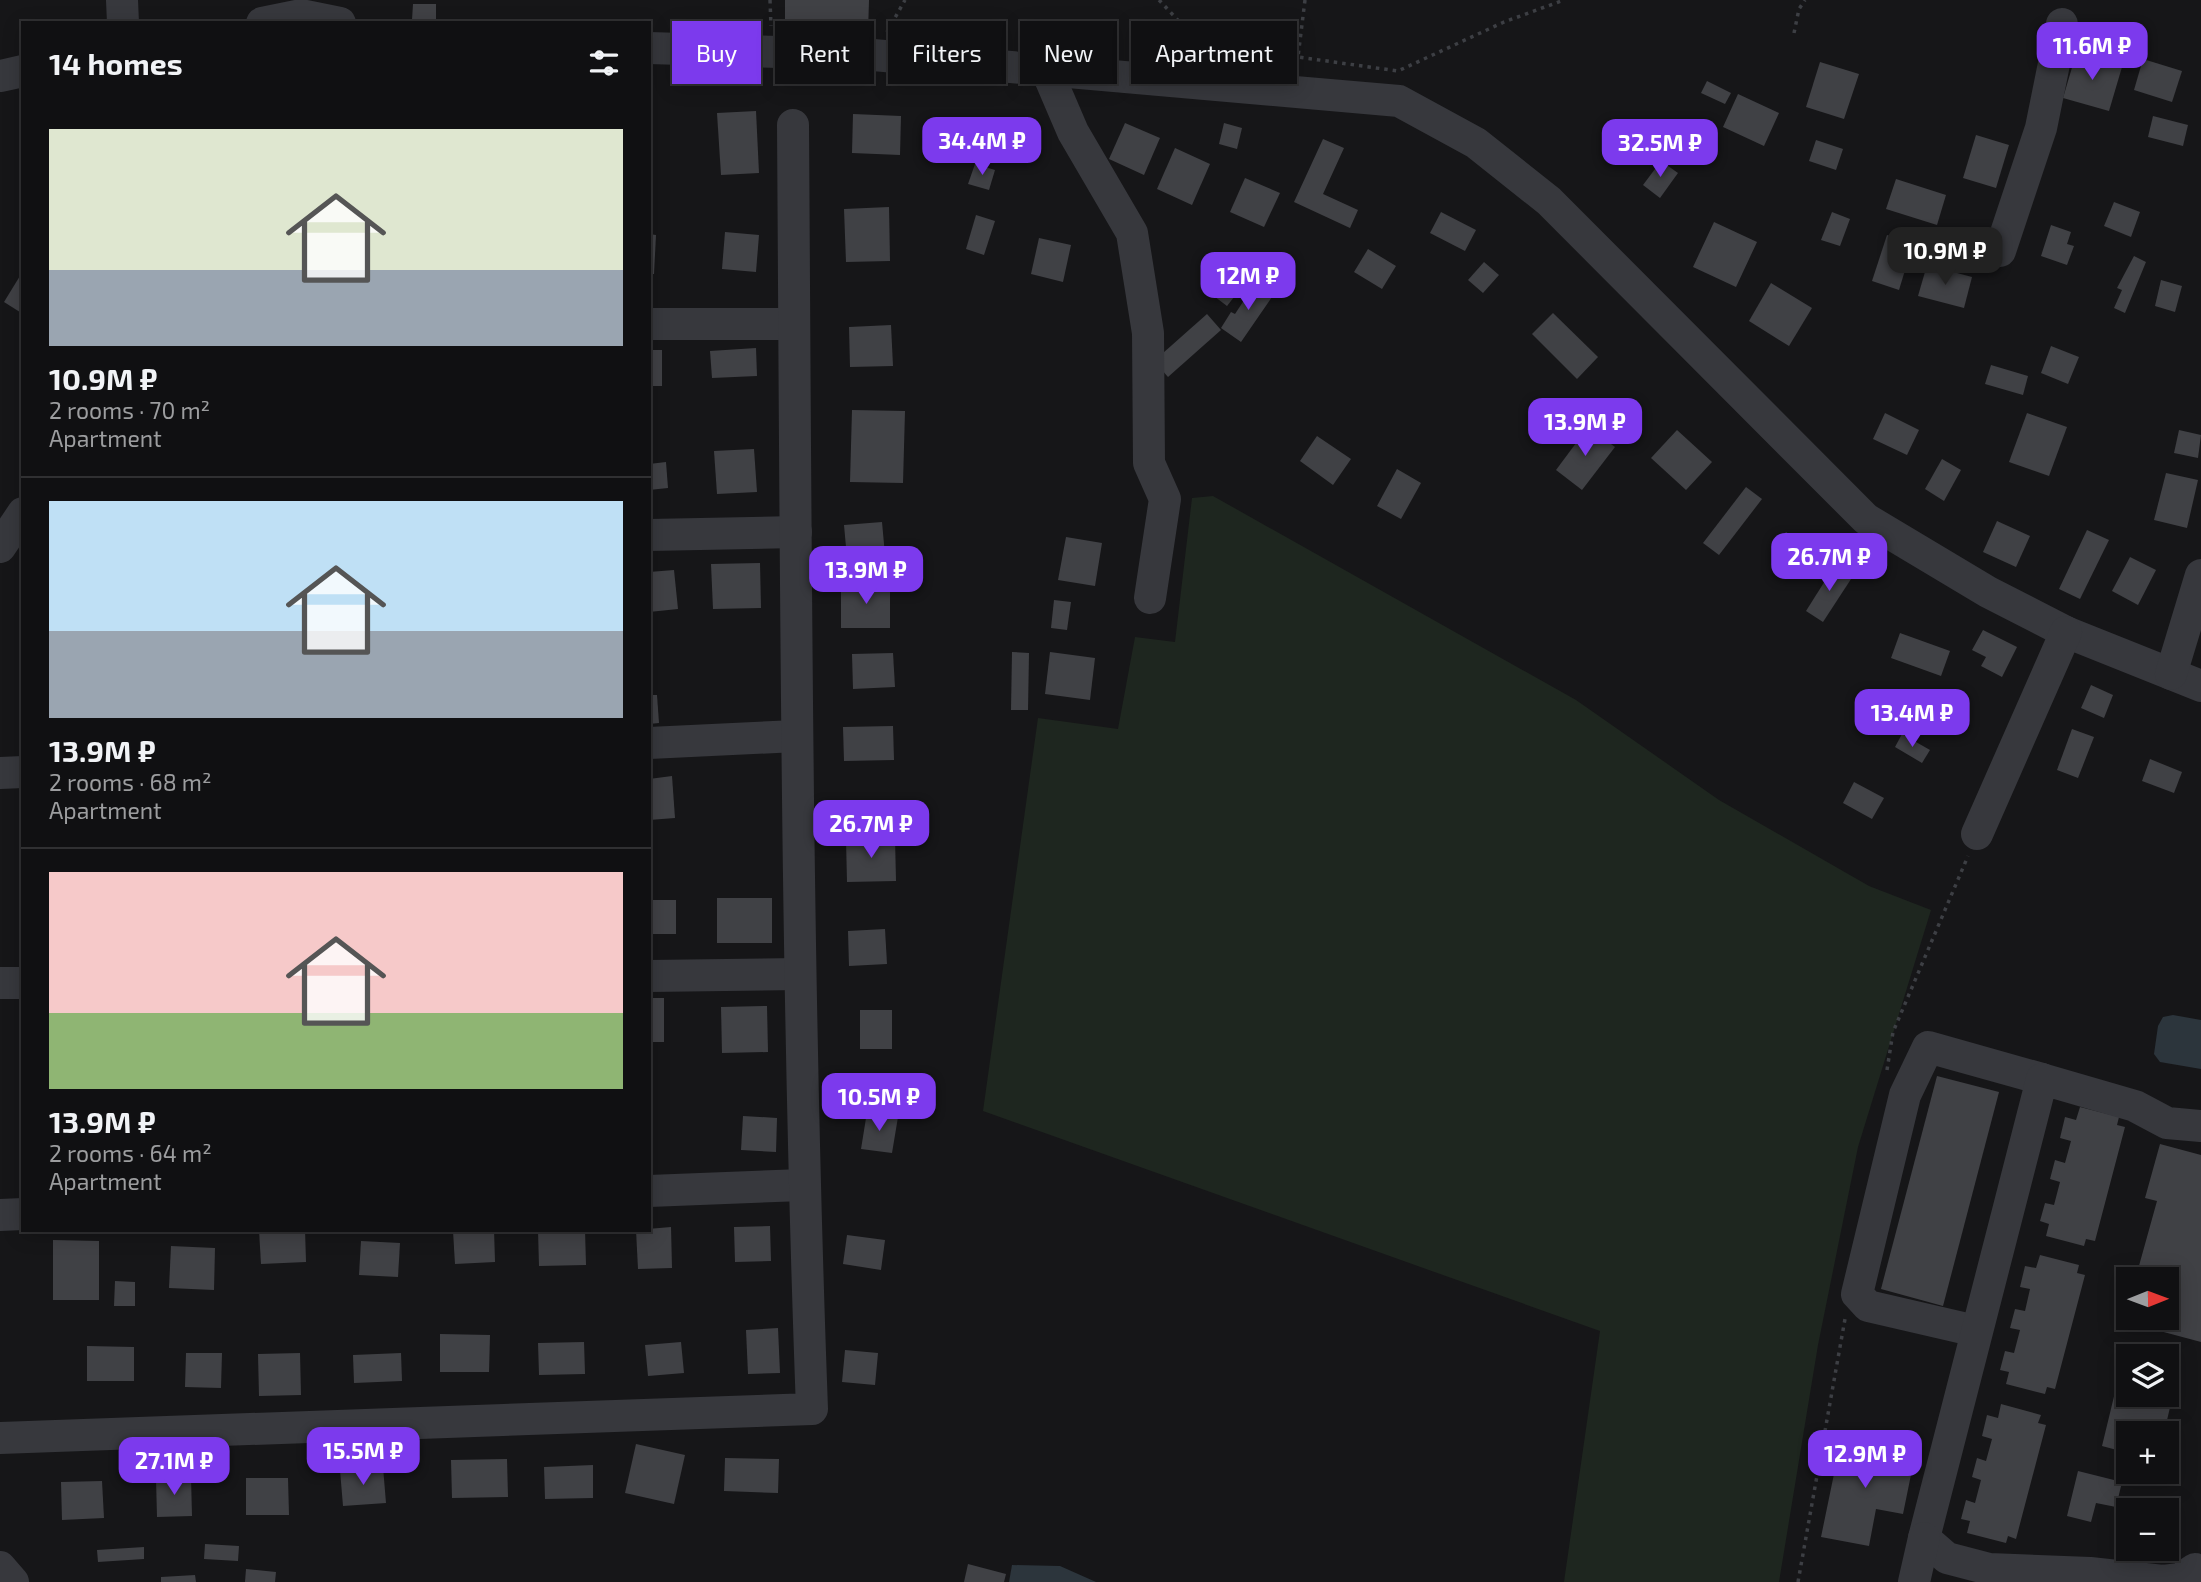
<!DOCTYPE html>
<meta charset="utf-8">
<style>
body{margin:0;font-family:"Exo 2",sans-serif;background:#19191b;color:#f1f3f6;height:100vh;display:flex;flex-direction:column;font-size:26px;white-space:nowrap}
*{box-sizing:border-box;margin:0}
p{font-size:23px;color:#9c9d9f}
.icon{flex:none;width:38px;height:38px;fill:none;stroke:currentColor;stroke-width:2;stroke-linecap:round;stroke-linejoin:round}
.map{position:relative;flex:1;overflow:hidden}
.details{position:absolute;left:21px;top:21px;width:630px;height:1211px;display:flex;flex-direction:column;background:#101012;border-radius:0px;box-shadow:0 4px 18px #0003,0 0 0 2px #303032}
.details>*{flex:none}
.top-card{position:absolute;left:672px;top:21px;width:665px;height:63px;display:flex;gap:14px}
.needle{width:46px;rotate:89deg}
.fabs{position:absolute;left:2116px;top:1267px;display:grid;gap:14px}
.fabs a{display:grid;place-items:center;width:63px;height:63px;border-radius:0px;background:#101012;box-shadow:0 4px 18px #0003,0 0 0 2px #303032;font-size:35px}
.price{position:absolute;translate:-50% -60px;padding:0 16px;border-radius:14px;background:#7c3aed;color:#fff;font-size:23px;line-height:46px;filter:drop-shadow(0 2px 4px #0008)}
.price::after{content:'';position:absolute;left:50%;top:42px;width:21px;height:16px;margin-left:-10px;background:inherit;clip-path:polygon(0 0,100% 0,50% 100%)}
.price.active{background:#222;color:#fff}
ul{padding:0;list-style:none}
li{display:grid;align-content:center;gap:14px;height:371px;padding:0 28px}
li+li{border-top:2px solid #303032}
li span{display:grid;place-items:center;height:217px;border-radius:0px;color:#555}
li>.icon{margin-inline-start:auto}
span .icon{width:126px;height:126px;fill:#fffc;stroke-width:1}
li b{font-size:30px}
h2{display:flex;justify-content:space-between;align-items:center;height:84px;padding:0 28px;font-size:30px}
.pill{padding:0 24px;border-radius:0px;background:#101012;box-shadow:0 4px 18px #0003,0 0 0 2px #303032;font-size:24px;line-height:63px}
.pill.active{background:#7c3aed;color:#fff}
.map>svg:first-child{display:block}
.green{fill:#1e261f}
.water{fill:#2c353c}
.building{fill:#404145;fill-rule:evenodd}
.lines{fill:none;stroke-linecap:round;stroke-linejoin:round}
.path{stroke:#3d3f44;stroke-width:3.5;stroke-dasharray:3.5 5;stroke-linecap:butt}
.minor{stroke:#37383d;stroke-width:32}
</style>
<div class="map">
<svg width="2201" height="1582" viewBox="0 0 2201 1582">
<rect width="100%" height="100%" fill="#161618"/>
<polygon class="green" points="1213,496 1576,700 1719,800 1869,886 1931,910 1858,1147 1818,1345 1779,1582 1564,1582 1600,1331 983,1111 1038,718 1118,729 1135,637 1175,642 1192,498"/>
<g class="water">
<polygon points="2173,1015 2201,1020 2201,1069 2160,1062 2154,1054 2158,1026 2163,1017"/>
<polygon points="1012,1565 1060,1566 1096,1582 1009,1582"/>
</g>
<g class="building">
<polygon points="785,0 869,0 868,32 785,30"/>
<polygon points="413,4 436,4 436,19 412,20"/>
<polygon points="2076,54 2122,67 2109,111 2063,98"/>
<polygon points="2143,59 2182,71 2172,102 2134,90"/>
<polygon points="1820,62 1859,74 1844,119 1806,107"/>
<polygon points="1707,81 1731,93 1725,104 1701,93"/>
<polygon points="1738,94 1779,113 1764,146 1723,127"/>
<polygon points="756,111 759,173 721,175 717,113"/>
<polygon points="853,114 901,116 900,155 852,153"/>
<polygon points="2153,116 2188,125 2183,146 2148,137"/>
<polygon points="1125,123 1160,138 1144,175 1109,159"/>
<polygon points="1224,123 1242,128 1237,149 1219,144"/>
<polygon points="1976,135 2009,145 1996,188 1963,178"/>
<polygon points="1323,139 1344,148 1323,194 1358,210 1350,228 1294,202"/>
<polygon points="1816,140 1843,149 1836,170 1809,161"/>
<polygon points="1175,148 1210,164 1192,205 1157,189"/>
<polygon points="1661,161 1678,173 1660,198 1643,185"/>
<polygon points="975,164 995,170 989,190 968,184"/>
<polygon points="1245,178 1280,193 1264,227 1230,212"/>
<polygon points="1896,179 1946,195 1937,225 1886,209"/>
<polygon points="2114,202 2140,212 2131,237 2104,226"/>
<polygon points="889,207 890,261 846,262 844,209"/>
<polygon points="1441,212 1476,230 1465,251 1430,233"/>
<polygon points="1832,212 1850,219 1840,246 1821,240"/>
<polygon points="976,215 995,221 984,255 966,249"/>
<polygon points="1714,222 1757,242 1736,287 1693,267"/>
<polygon points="2051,225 2071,232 2067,244 2074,246 2067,265 2041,256"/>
<polygon points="725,232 759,235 756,272 722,269"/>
<polygon points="649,234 656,235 654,274 649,274"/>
<polygon points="1887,235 1913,244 1899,290 1872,281"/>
<polygon points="1039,238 1071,245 1063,282 1031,274"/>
<polygon points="1368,249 1396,266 1382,289 1354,272"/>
<polygon points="2134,256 2146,262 2125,313 2114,308 2122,290 2117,288"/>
<polygon points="1484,262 1499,275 1483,293 1468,280"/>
<polygon points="1927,265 1972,277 1964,308 1918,296"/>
<polygon points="23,271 23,314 4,302"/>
<polygon points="1217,276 1238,292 1227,306 1206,290"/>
<polygon points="2161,280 2182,286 2175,312 2155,306"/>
<polygon points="1256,282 1274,294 1241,342 1221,328 1231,312 1235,314"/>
<polygon points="1771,283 1812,308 1789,346 1749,321"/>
<polygon points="1553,313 1598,357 1577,379 1532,334"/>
<polygon points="1207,314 1221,330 1168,377 1154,361"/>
<polygon points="891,325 893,366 850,367 849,327"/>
<polygon points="2051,346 2079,357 2068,384 2041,373"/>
<polygon points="756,348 757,376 712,378 710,351"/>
<rect x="649" y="350" width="13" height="36"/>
<polygon points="1991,365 2028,376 2023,395 1985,384"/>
<polygon points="852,410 905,411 903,483 850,482"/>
<polygon points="1885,413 1919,430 1907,455 1873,439"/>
<polygon points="2027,413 2067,427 2049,476 2009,462"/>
<polygon points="1588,427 1615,447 1582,490 1556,470"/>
<polygon points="1677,430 1712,462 1686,490 1651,458"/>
<polygon points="2179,430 2201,435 2198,458 2174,453"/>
<polygon points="1317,436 1351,459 1333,485 1300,461"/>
<polygon points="754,449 757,492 717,494 714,451"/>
<polygon points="1942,459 1961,470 1944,501 1925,489"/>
<polygon points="666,462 668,488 649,490 649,464"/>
<polygon points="1397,469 1421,483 1401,519 1377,506"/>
<polygon points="2166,473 2198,480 2187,528 2154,520"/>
<polygon points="1746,487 1762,499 1719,555 1703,543"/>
<polygon points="1997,521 2030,536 2016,567 1983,552"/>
<polygon points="882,522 885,555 847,558 844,525"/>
<polygon points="2087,530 2109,540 2080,599 2059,589"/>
<polygon points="1786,532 1810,549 1798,566 1774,549"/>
<polygon points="1066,537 1102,543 1095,586 1058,580"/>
<polygon points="2130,557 2156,570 2138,605 2112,591"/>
<polygon points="760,563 761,608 713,609 711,564"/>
<polygon points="1835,565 1853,576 1823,622 1806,611"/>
<polygon points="674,570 678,609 649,612 649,572"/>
<rect x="841" y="584" width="49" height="44"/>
<polygon points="1054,600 1071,602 1067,630 1051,628"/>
<polygon points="1983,630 2017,647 2002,677 1981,666 1986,657 1972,650"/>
<polygon points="1900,633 1950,651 1941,676 1891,658"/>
<polygon points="1012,652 1029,653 1028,710 1011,710"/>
<polygon points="1050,652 1095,658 1090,700 1045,694"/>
<polygon points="893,653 895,687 853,689 852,654"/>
<polygon points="2091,685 2113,695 2104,718 2081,708"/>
<polygon points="649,695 657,695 659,723 649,724"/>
<polygon points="893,726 894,760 844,761 843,727"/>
<polygon points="2072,729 2094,737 2078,778 2057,770"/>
<polygon points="1902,734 1930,750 1922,763 1895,747"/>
<polygon points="2150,759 2182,772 2174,793 2142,781"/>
<polygon points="672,776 675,818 649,820 649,779"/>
<polygon points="1854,782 1884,798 1872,819 1843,803"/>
<polygon points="895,838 896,881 847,882 846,839"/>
<rect x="717" y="898" width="55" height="45"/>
<rect x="649" y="900" width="27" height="34"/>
<polygon points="885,929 887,964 849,966 848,931"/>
<rect x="649" y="998" width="15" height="44"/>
<polygon points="767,1006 768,1052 722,1053 721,1007"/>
<rect x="860" y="1010" width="32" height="39"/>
<polygon points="1937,1076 1999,1092 1943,1306 1881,1289"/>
<polygon points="2080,1107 2119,1117 2117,1125 2125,1127 2095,1241 2086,1239 2084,1246 2046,1236 2049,1224 2040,1221 2045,1203 2054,1205 2060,1182 2050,1179 2055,1160 2065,1163 2071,1141 2060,1138 2065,1117 2076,1120"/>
<polygon points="867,1112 898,1117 892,1153 861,1149"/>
<polygon points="743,1116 777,1118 776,1152 741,1150"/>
<path d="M2160,1144L2201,1155V1342L2115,1319L2128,1270L2137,1273L2157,1201L2145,1198ZM2128,1279H2166V1318H2128Z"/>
<polygon points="770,1226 771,1261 735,1262 734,1227"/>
<polygon points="671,1227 672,1268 638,1269 636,1230"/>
<polygon points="259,1230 305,1230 306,1262 261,1264"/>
<polygon points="494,1230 495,1262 455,1264 453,1231"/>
<polygon points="538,1230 585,1230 586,1265 539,1266"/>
<polygon points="847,1235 885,1240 881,1270 843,1264"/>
<polygon points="53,1240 99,1241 99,1300 53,1300"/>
<polygon points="361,1241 400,1243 398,1277 359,1275"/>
<polygon points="171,1246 215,1248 214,1290 169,1288"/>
<polygon points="2040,1255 2079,1265 2077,1273 2085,1275 2055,1389 2047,1387 2045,1394 2006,1384 2009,1372 2000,1370 2005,1351 2014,1353 2020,1330 2010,1328 2015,1309 2025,1311 2030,1289 2020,1287 2025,1266 2036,1268"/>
<polygon points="115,1281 135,1282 135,1306 114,1306"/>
<polygon points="778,1328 780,1373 748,1374 746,1330"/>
<polygon points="440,1334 490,1335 489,1372 440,1372"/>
<polygon points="584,1342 585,1374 539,1375 538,1343"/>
<polygon points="681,1342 684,1373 648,1376 645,1345"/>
<polygon points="87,1346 134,1347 134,1381 87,1381"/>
<polygon points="845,1350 878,1353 875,1385 842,1382"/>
<polygon points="186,1353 222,1353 221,1388 185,1387"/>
<polygon points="300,1353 301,1395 259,1396 258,1354"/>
<polygon points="401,1353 402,1381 354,1383 353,1355"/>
<polygon points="2124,1355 2128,1356 2128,1395 2166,1395 2166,1366 2179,1369 2164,1433 2128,1433 2128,1453 2102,1446"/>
<polygon points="2001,1404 2041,1415 2038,1423 2046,1425 2016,1539 2008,1536 2006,1543 1967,1533 1970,1521 1961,1519 1966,1500 1975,1503 1981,1480 1972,1477 1977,1458 1986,1461 1992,1439 1982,1436 1987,1415 1998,1418"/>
<polygon points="1841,1440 1915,1455 1903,1514 1876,1509 1869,1546 1821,1537"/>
<polygon points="636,1444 685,1455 674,1504 625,1493"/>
<polygon points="725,1458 779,1459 778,1493 724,1491"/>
<polygon points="507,1459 508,1497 452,1498 451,1460"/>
<polygon points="593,1465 593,1498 545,1499 544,1467"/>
<polygon points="383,1467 386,1503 343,1506 340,1470"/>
<polygon points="2078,1471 2122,1482 2116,1507 2096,1503 2091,1522 2067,1516"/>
<polygon points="191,1477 192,1516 157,1517 156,1478"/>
<polygon points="246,1478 288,1478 289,1515 246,1515"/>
<polygon points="102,1481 104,1518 62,1520 61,1482"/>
<polygon points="205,1544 239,1546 238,1561 204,1559"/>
<polygon points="144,1547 144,1559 98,1562 97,1550"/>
<polygon points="968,1564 1006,1574 1004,1582 964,1582"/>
<polygon points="246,1569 276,1572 275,1582 245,1582"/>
<polygon points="195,1575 196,1582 161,1582 161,1577"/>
</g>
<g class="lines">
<g class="path">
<polyline points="770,0 771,26"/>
<polyline points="1159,0 1190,33 1211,44 1277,53 1290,46 1300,32"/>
<polyline points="1305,0 1298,57 1398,71 1504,22 1564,0"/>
<polyline points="887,32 905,0"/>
<polyline points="1794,33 1799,9 1805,0"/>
<polyline points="1887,1070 1893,1032 1968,856"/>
<polyline points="1798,1582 1845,1319"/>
</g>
<g class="minor">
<polyline points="122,0 123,23"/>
<polyline points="262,23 301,15 340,23"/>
<polyline points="649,48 873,55 1399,101 1476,143 1549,201 1866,519 1988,592 2066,632 2201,686"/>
<polyline points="1046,69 1073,132 1132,233 1148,333 1149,463 1165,499 1150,598"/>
<polyline points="0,76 23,71"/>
<polyline points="2000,251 2041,128 2062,24"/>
<polyline points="649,324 794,324"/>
<polyline points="649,535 796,532"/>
<polyline points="0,547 23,513"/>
<polyline points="2171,674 2201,575"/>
<polyline points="649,743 796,736"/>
<polyline points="0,773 23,772"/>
<polyline points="1977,834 2066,632"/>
<polyline points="649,976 800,974"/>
<polyline points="0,983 23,983"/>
<polyline points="649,1191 803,1185"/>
<polyline points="0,1215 23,1214"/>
<polyline points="1976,1331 1868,1306 1857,1294 1905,1095 1928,1047 2042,1079"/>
<path d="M0,1438L812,1409C796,981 796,553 793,125"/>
<polyline points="0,1567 13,1582"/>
<polyline points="2195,1569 2180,1579 2163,1581 2090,1573 1989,1569 1947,1558 1924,1538 2042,1079 2135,1106 2167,1123 2201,1126"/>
<polyline points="1914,1582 1924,1538"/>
</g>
</g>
</svg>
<div class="fabs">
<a><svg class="needle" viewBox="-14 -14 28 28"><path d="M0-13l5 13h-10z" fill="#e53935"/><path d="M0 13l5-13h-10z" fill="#9c9d9f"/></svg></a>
<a><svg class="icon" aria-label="layers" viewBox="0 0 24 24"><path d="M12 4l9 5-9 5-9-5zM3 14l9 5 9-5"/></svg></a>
<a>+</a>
<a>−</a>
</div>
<b class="price" style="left:2092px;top:82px">11.6M ₽</b>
<b class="price" style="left:982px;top:177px">34.4M ₽</b>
<b class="price" style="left:1660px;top:179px">32.5M ₽</b>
<b class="price active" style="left:1945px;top:287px">10.9M ₽</b>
<b class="price" style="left:1248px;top:312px">12M ₽</b>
<b class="price" style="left:1585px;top:458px">13.9M ₽</b>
<b class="price" style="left:1829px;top:593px">26.7M ₽</b>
<b class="price" style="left:866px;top:606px">13.9M ₽</b>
<b class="price" style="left:1912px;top:749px">13.4M ₽</b>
<b class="price" style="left:871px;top:860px">26.7M ₽</b>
<b class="price" style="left:879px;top:1133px">10.5M ₽</b>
<b class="price" style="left:363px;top:1487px">15.5M ₽</b>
<b class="price" style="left:1865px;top:1490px">12.9M ₽</b>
<b class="price" style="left:174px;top:1497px">27.1M ₽</b>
<div class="top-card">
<a class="pill active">Buy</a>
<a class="pill">Rent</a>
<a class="pill">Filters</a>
<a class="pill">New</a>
<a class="pill">Apartment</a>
</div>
<section class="details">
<h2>14 homes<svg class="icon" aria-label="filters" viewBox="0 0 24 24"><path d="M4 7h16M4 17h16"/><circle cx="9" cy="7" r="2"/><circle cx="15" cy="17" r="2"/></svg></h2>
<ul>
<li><span style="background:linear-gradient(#dfe7d0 65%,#9aa5b1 0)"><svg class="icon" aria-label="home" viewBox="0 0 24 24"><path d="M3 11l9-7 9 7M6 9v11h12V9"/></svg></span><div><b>10.9M ₽</b><p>2 rooms · 70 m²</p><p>Apartment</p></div></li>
<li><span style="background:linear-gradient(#bfe0f5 60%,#9aa5b1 0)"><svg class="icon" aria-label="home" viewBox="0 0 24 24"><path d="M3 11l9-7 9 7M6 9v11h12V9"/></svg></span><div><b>13.9M ₽</b><p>2 rooms · 68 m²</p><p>Apartment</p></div></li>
<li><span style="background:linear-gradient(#f6c9c9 65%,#8fb573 0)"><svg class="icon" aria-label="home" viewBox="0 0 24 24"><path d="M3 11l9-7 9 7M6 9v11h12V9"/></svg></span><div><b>13.9M ₽</b><p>2 rooms · 64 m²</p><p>Apartment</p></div></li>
</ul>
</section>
</div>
